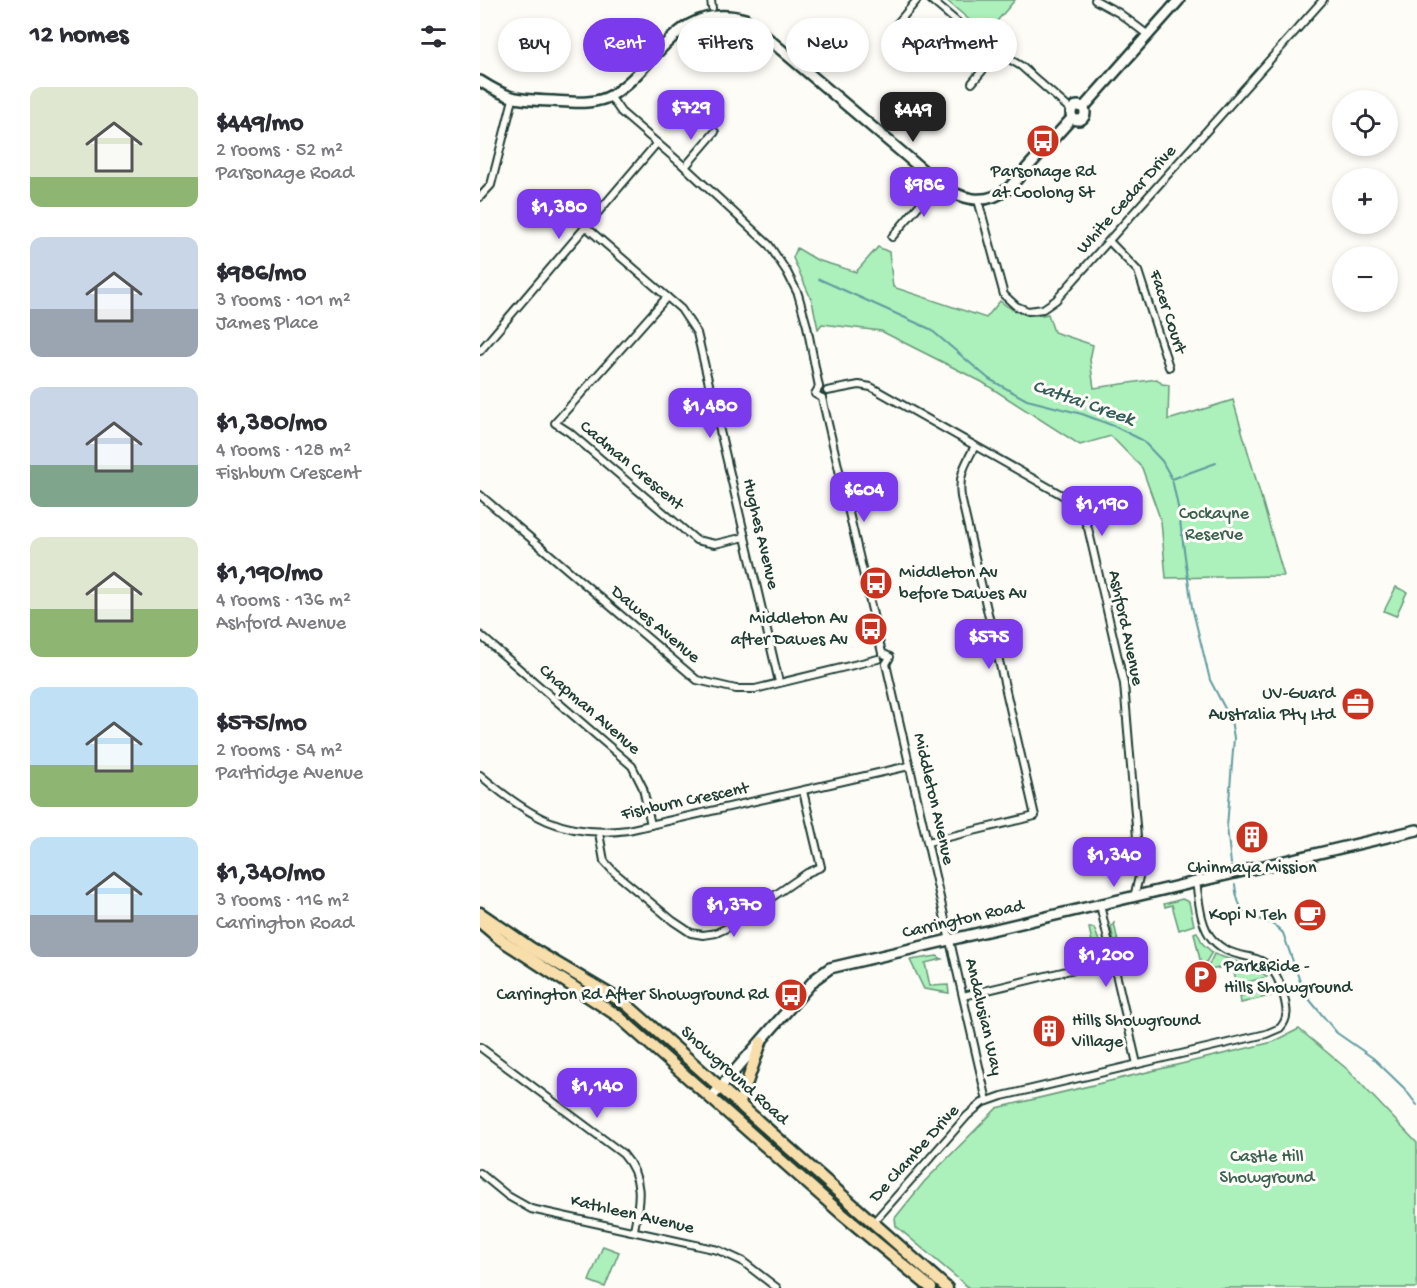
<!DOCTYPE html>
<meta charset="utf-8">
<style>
body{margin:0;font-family:"Gochi Hand",sans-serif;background:#f2f2f3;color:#2b2b33;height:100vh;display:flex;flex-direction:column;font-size:22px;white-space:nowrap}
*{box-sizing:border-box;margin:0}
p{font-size:20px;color:#7c7c81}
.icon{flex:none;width:33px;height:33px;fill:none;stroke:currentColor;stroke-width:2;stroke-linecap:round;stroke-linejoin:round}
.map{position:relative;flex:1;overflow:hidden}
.drawer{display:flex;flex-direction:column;background:#fff;width:480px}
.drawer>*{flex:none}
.hud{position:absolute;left:18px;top:18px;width:570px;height:54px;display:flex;gap:12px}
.fabs{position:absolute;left:852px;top:90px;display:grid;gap:12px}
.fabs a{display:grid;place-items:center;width:66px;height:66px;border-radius:50%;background:#fff;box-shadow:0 3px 9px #0003;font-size:30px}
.price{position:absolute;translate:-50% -51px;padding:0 14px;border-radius:12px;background:#7c3aed;color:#fff;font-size:20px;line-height:39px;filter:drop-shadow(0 2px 3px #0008)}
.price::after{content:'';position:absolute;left:50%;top:36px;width:18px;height:14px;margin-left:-9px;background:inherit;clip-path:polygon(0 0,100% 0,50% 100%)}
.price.on{background:#222;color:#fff}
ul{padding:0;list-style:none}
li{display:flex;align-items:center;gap:18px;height:150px;padding:0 30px}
li span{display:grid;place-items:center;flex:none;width:168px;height:120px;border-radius:12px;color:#555}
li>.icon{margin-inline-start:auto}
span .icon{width:72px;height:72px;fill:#fffc;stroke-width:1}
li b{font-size:26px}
h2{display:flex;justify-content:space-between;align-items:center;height:72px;padding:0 30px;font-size:26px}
.chip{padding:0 21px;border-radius:27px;background:#fff;box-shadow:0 3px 9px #0003;font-size:21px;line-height:54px}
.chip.on{background:#7c3aed;color:#fff}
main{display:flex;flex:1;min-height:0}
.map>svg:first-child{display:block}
.green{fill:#acf0bb;stroke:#669678;stroke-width:1.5}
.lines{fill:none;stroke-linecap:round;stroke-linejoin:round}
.stream{stroke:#609b9f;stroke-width:2}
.street-casing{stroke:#1f3d34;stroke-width:10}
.secondary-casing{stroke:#1f3d34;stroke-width:14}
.primary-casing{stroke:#1f3d34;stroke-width:15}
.street{stroke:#fdfcf7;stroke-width:6}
.secondary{stroke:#fdfcf7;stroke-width:9}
.primary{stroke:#f8deab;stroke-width:10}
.labels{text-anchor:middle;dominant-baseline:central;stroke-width:6;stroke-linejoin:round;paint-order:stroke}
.poi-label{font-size:18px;fill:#1f3d34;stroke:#fdfcf7;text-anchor:end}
.street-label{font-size:18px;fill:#1f3d34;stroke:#fdfcf7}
.park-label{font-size:18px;fill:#3b614f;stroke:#fdfcf7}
.water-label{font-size:20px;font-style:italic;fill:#355c58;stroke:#fdfcf7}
</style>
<main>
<section class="drawer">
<h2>12 homes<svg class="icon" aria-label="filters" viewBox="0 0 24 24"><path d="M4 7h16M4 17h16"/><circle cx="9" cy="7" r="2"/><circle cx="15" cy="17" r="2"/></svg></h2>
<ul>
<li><span style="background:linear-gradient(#dfe7d0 75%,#8fb573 0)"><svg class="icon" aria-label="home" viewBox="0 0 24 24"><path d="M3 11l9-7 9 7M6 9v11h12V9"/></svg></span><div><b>$449/mo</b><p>2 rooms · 52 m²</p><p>Parsonage Road</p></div></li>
<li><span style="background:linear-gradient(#c9d6e8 60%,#9aa5b1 0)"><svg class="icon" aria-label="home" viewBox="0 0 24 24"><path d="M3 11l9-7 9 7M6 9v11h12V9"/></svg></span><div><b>$986/mo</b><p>3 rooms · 101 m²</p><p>James Place</p></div></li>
<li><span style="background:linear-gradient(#c9d6e8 65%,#7fa58c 0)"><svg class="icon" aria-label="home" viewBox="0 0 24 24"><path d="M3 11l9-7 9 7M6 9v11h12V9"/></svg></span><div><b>$1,380/mo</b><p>4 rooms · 128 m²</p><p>Fishburn Crescent</p></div></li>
<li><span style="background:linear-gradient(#dfe7d0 60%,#8fb573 0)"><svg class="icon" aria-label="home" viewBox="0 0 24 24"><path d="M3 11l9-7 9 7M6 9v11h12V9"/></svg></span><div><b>$1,190/mo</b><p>4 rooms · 136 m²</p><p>Ashford Avenue</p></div></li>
<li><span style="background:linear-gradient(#bfe0f5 65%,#8fb573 0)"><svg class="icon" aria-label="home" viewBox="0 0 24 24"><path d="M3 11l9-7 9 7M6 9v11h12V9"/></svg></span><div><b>$575/mo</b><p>2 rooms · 54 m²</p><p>Partridge Avenue</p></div></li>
<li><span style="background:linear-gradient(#bfe0f5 65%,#9aa5b1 0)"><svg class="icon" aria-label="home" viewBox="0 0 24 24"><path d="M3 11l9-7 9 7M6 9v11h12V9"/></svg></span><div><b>$1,340/mo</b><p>3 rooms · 116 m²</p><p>Carrington Road</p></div></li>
</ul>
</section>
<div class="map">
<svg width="937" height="1288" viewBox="0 0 937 1288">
<rect width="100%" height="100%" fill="#fdfcf7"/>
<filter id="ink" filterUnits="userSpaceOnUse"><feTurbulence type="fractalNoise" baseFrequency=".0167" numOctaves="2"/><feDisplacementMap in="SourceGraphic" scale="12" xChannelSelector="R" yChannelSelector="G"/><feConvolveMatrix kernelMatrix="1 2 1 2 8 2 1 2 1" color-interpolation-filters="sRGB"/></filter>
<g filter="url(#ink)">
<g class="green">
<polygon points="466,0 535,0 506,34"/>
<path d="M398,247L409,252L413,287L506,318L520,301C535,313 549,318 568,314L574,332L613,345L610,360L614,388L677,379L682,384L689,385L688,420L753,400L804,576L686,578L681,521L662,468L631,436L600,445L502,382L401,331L342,324L338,329L332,301L313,258L317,248L337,260L376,272Z"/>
<polygon points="916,587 927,592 916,616 904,611"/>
<polygon points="702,899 709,902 714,925 699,930 692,905 685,907 684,904"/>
<polygon points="634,923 644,970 640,970 631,927"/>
<polygon points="614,928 623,951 616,960 609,928"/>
<polygon points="717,932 723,944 732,952 722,969 714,933"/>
<polygon points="734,954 778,969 787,977 757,985 752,965 726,971"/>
<polygon points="457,956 462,959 445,963 450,986 468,985 469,993 444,989 430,960"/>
<polygon points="792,989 794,995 761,1003 760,996"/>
<polygon points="819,1029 867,1069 937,1143 937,1288 489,1288 416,1226 415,1218 444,1182 517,1108 793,1042"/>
<polygon points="123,1246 139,1252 125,1287 109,1281"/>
</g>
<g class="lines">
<g class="stream">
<polyline points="339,279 450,329 509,379 547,400 602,414 634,426 662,440 682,461 692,479 698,507 712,607 730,680 751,720 754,738 747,827 751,864"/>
<polyline points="692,479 736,463"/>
<path d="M755,885C760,931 782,909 803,933L824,993L857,1033L893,1058L924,1088L937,1105"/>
</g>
<g class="street-casing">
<g id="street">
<polyline points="231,0 232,8"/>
<polyline points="451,0 501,42 541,66 591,110"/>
<polyline points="615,0 639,13 668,35"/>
<polyline points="417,24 437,0"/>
<polyline points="492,83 518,52"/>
<polyline points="130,96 141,112 205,167 289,245 307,272 318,294 327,326 339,387"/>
<polyline points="205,167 235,132"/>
<polyline points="0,197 11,185 33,99"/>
<polyline points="498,200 524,295 536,306 548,311 563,309 576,300 843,0"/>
<polyline points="106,227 201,309 217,333 299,682"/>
<polyline points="412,237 458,183"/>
<polyline points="630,242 658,271 689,367"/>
<polyline points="187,297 75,423 89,432 216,540 235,544 265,537"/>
<polyline points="0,351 177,143"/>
<polyline points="339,387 335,394 342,398"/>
<polyline points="347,391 379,385 391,387 589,499 599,509 608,528 644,684 660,873 654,897"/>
<polyline points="342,398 402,653"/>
<polyline points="0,495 217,680 256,689 275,689 398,659"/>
<polyline points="0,635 152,766 163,788 171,825"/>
<polyline points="402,653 410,657 406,664"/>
<polyline points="406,664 507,1101"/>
<path d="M0,775C47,815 84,839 148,830L429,766"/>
<polyline points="119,833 124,861 134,872 193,921 211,933 223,935 236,933 249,927 327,873 341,867 323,791"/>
<path d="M448,842L555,816L481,497C478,476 485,464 495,446"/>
<polyline points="620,905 657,1064"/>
<polyline points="483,996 632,960"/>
<path d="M0,1047L143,1154C164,1178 160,1200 154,1230"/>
<polyline points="0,1173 28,1196 51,1209 238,1250 262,1261 297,1288"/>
<path d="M393,1223L487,1116L502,1103L522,1096L786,1034L800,1028C809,1018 807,1009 804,997C790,940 760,969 733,940C720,926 719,900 716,882"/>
</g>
</g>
<g class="secondary-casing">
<g id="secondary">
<path d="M0,81C30,100 38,100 73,101C92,102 116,105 132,95C177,67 198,0 265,19L458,183C481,200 505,207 529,188L592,118"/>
<circle cx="598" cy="113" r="7"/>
<polyline points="603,108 699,0"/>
<polyline points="231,1098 335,979 350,968 937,830"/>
</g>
</g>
<g class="primary-casing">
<g id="primary">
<polyline points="0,913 51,948 146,1004 467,1288"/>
<polyline points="0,922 20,939 138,1016 362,1214 451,1288"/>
<polyline points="260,1102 281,1042"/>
</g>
</g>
<use href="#street" class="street"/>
<use href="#secondary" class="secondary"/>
<use href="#primary" class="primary"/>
</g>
</g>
<defs>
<g id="bus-disc" transform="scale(1.725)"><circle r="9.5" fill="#c8321e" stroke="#fdfcf7"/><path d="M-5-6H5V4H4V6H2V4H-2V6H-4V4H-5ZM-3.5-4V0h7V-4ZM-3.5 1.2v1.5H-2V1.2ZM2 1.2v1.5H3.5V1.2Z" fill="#fff"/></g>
<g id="office-disc" transform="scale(1.725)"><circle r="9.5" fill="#c8321e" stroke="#fdfcf7"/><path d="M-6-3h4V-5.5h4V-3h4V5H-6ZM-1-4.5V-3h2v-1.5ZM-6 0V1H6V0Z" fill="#fff"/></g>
<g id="building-disc" transform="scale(1.725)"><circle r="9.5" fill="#c8321e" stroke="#fdfcf7"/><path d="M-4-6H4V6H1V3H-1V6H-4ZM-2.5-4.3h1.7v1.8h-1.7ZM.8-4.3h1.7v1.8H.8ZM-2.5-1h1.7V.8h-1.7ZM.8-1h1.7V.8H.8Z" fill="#fff"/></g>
<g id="cafe-disc" transform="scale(1.725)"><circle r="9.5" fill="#c8321e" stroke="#fdfcf7"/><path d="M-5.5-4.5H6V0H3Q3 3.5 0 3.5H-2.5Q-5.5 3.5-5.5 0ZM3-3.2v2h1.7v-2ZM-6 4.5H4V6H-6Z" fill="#fff"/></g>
<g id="parking-disc" transform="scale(1.725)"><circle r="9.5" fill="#c8321e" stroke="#fdfcf7"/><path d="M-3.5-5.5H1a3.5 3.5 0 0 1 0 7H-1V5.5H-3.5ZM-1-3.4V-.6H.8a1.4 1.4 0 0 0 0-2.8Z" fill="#fff"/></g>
</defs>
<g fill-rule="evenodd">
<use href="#bus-disc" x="563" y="141"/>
<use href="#bus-disc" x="396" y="583"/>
<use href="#bus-disc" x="391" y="629"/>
<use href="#office-disc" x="878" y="704"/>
<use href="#building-disc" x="772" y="837"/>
<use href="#cafe-disc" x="830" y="915"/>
<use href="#parking-disc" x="721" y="977"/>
<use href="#bus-disc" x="311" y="995"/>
<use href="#building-disc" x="569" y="1031"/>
</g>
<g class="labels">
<g class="poi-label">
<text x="563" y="172" text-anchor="middle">Parsonage Rd<tspan x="563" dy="21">at Coolong St</tspan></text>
<text x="419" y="573" text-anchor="start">Middleton Av<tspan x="419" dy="21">before Dawes Av</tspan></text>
<text x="368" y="619">Middleton Av<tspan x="368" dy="21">after Dawes Av</tspan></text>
<text x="855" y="694">UV-Guard<tspan x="855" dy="21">Australia Pty Ltd</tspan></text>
<text x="772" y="868" text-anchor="middle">Chinmaya Mission</text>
<text x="807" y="915">Kopi N Teh</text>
<text x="744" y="967" text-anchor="start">Park&amp;Ride -<tspan x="744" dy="21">Hills Showground</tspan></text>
<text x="288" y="995">Carrington Rd After Showground Rd</text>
<text x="592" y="1021" text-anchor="start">Hills Showground<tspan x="592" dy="21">Village</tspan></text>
</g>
<g class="street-label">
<text transform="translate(647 200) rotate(-48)">White Cedar Drive</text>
<text transform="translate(687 312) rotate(72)">Facer Court</text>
<text transform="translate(151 466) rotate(40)">Cadman Crescent</text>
<text transform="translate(280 534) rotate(77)">Hughes Avenue</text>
<text transform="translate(175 625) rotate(40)">Dawes Avenue</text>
<text transform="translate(645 628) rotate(78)">Ashford Avenue</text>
<text transform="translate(109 710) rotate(41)">Chapman Avenue</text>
<text transform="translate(453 799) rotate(77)">Middleton Avenue</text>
<text transform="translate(205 802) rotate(-12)">Fishburn Crescent</text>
<text transform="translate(483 920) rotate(-13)">Carrington Road</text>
<text transform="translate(503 1017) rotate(77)">Andalusian Way</text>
<text transform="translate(254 1076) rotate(42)">Showground Road</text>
<text transform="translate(435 1154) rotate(-48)">De Clambe Drive</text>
<text transform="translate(152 1215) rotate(13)">Kathleen Avenue</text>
</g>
<g class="park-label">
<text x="734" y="514">Cockayne<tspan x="734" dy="21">Reserve</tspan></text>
<text x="787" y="1157">Castle Hill<tspan x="787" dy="21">Showground</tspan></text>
</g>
<g class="water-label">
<text transform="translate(603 404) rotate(19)">Cattai Creek</text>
</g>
</g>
</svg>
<div class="fabs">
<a><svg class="icon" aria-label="locate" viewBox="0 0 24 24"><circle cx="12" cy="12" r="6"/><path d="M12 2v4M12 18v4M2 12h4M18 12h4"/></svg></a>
<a>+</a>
<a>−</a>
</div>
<b class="price" style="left:211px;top:141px">$729</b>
<b class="price on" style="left:433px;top:143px">$449</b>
<b class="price" style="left:444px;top:218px">$986</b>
<b class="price" style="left:79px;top:240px">$1,380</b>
<b class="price" style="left:230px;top:439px">$1,480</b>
<b class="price" style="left:384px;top:523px">$604</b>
<b class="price" style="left:622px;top:537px">$1,190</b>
<b class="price" style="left:509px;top:670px">$575</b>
<b class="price" style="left:634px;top:888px">$1,340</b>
<b class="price" style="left:254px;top:938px">$1,370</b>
<b class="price" style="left:626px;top:988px">$1,200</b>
<b class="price" style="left:117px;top:1119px">$1,140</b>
<div class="hud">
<a class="chip">Buy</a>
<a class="chip on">Rent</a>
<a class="chip">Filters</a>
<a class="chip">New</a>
<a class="chip">Apartment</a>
</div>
</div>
</main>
